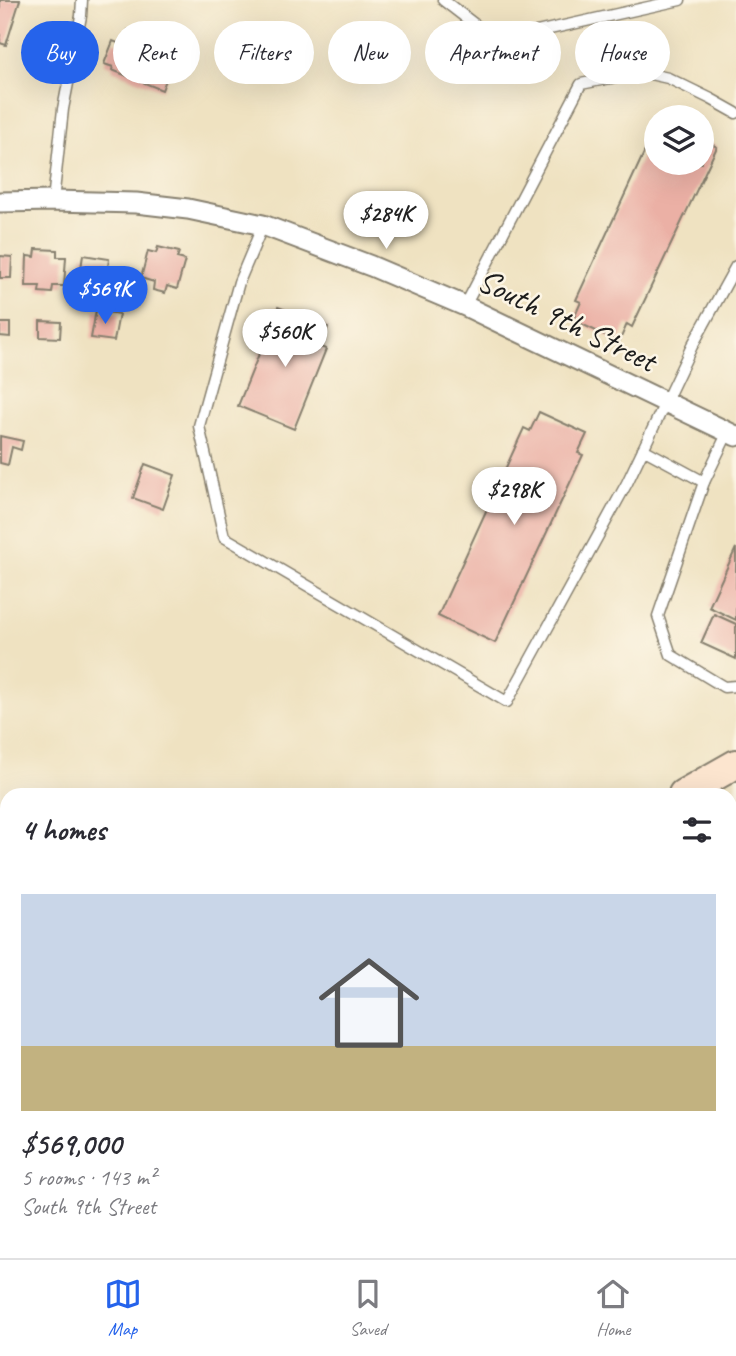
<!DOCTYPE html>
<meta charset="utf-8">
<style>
body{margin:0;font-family:Caveat,sans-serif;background:#f2f2f3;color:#2b2b33;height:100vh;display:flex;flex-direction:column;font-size:26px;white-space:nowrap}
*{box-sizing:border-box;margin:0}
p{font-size:23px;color:#7c7c81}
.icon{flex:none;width:38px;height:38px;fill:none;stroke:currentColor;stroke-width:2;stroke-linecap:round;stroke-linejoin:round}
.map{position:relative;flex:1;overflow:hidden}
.panel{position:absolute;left:0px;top:788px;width:737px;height:471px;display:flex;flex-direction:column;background:#fff;border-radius:21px 21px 0 0;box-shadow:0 7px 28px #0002}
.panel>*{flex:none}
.top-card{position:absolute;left:21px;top:21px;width:695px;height:63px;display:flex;gap:14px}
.fabs{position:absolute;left:644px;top:105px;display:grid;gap:14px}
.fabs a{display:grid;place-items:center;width:70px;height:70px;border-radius:50%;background:#fff;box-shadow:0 7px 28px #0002;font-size:35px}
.price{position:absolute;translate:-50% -60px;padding:0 16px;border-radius:24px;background:#fff;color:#222;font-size:23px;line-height:46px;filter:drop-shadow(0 2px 4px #0008)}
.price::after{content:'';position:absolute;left:50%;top:42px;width:21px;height:16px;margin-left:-10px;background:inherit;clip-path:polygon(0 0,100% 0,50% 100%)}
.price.selected{background:#2563eb;color:#fff}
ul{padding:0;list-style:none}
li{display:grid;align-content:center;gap:14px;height:371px;padding:0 21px}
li+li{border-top:2px solid #e1e1e2}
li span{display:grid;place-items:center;height:217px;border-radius:0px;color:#555}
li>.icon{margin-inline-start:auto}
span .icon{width:126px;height:126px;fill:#fffc;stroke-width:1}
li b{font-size:30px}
h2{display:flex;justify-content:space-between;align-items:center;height:84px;padding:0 21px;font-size:30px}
.pill{padding:0 24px;border-radius:32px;background:#fff;box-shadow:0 7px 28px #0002;font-size:24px;line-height:63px}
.pill.selected{background:#2563eb;color:#fff}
.tab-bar{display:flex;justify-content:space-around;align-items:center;height:98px;border-top:2px solid #e1e1e2;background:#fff;font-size:19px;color:#7c7c81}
.tab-bar a{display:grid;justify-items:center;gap:4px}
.tab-bar .selected{color:#2563eb}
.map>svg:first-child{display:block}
.building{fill:#ebb0a5}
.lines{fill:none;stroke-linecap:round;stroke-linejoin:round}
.service-casing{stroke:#867f6e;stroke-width:13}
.minor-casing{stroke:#867f6e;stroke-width:23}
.secondary-casing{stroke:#867f6e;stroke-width:32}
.service{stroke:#fff;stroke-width:10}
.minor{stroke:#fff;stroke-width:19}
.secondary{stroke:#fce5cf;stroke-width:28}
.labels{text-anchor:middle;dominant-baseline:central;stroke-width:5;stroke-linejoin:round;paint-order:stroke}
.street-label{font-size:33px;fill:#1c1c1c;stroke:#fcf5e5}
</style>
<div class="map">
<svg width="736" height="1258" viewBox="0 0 736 1258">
<rect width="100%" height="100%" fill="#fcf5e5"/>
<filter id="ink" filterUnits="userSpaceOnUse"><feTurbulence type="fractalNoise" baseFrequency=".0143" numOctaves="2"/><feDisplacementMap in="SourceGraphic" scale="14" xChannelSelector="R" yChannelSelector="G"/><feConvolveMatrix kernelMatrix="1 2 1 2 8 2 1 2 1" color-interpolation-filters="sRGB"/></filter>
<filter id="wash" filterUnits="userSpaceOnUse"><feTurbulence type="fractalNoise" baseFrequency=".00686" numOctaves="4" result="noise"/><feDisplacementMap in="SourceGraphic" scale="28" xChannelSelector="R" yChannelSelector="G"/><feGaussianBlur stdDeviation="1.57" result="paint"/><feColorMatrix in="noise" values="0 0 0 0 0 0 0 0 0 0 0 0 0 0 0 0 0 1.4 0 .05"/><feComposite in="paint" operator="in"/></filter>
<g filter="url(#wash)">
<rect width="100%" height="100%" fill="#efe2c1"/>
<g id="blocks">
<g class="building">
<polygon points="0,0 20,0 6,45 0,43"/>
<polygon points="128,30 143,36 138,48 173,62 162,90 112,70 113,67 104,64 113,41 123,45"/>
<polygon points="656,127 656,163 702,163 702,139 717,147 632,327 627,324 619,342 573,320 581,302 576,300"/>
<polygon points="158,247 179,252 177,258 185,260 177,289 167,286 165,293 153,290 154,282 141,278 148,251 156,253"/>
<polygon points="36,249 57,250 57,257 66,257 64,286 53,286 52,293 39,292 40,286 26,286 27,256 35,257"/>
<polygon points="83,255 109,259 108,267 116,268 114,287 79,282"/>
<polygon points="0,256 12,257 11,278 0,278"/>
<polygon points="278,307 328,327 320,347 326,349 294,429 238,406"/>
<polygon points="96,310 119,314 114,341 91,338"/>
<polygon points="40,321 61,322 60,338 40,337"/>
<polygon points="0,323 10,323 10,337 0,336"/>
<polygon points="539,412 587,434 578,453 583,455 495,643 438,616 524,428 530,431"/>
<polygon points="0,436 23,441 21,450 12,447 8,465 0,463"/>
<polygon points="145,464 175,475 163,509 133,498"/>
<polygon points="736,548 736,620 709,607"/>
<polygon points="714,614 736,624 736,659 701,643"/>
<polygon points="736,977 736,1258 457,1258 454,1251 730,1251 730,980"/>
</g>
</g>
</g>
<g filter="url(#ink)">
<use href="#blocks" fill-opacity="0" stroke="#867f6e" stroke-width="2"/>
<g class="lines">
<g class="service-casing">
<g id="service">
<polyline points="443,0 496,41 680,0"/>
<polyline points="53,201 63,109 81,16 82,0"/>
<polyline points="263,225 239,282 199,426 224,537 507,702 627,483 692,346 736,266"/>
<polyline points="465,306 581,84 641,72 668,78 711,99 736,113"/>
<polyline points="643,449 704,482 658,616 671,655 724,687 736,686"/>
<polyline points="704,482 728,432"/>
<polyline points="730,930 736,927"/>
<polyline points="321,1251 328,1258"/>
<polyline points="0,1257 1,1258"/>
<polyline points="171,1258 189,1251"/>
<polyline points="309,1258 315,1251"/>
</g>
</g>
<g class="minor-casing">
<polyline id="minor" points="0,202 53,201 136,203 188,209 263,225 371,266 465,306 736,436"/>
</g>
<g class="secondary-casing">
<g id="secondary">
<polyline points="683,794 736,764"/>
<polyline points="0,1200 7,1195"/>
</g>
</g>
<use href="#service" class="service"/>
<use href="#minor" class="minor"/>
<use href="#secondary" class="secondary"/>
</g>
</g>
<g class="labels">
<g class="street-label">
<text transform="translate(567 320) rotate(26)">South 9th Street</text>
</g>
</g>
</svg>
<div class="fabs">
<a><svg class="icon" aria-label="layers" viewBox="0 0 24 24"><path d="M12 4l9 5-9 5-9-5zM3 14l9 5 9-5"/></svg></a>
</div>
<b class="price" style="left:386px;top:251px">$284K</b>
<b class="price selected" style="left:105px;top:326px">$569K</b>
<b class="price" style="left:285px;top:369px">$560K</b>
<b class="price" style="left:514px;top:527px">$298K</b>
<div class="top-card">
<a class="pill selected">Buy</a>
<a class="pill">Rent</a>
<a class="pill">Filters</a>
<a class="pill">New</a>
<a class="pill">Apartment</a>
<a class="pill">House</a>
</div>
<section class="panel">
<h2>4 homes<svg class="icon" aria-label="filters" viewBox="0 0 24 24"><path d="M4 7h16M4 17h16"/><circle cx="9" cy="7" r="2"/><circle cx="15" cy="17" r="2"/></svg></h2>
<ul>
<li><span style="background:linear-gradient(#c9d6e8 70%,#c2b280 0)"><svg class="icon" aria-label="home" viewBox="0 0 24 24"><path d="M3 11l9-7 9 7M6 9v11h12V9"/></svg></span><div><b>$569,000</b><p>5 rooms · 143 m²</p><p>South 9th Street</p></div></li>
</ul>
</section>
</div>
<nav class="tab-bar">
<a class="selected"><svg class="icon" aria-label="map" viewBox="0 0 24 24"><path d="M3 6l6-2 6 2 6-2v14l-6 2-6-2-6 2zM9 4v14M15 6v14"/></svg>Map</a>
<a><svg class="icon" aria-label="saved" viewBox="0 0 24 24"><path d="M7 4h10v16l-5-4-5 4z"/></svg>Saved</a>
<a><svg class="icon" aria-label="home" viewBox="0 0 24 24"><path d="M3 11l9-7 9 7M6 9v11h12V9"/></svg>Home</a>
</nav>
